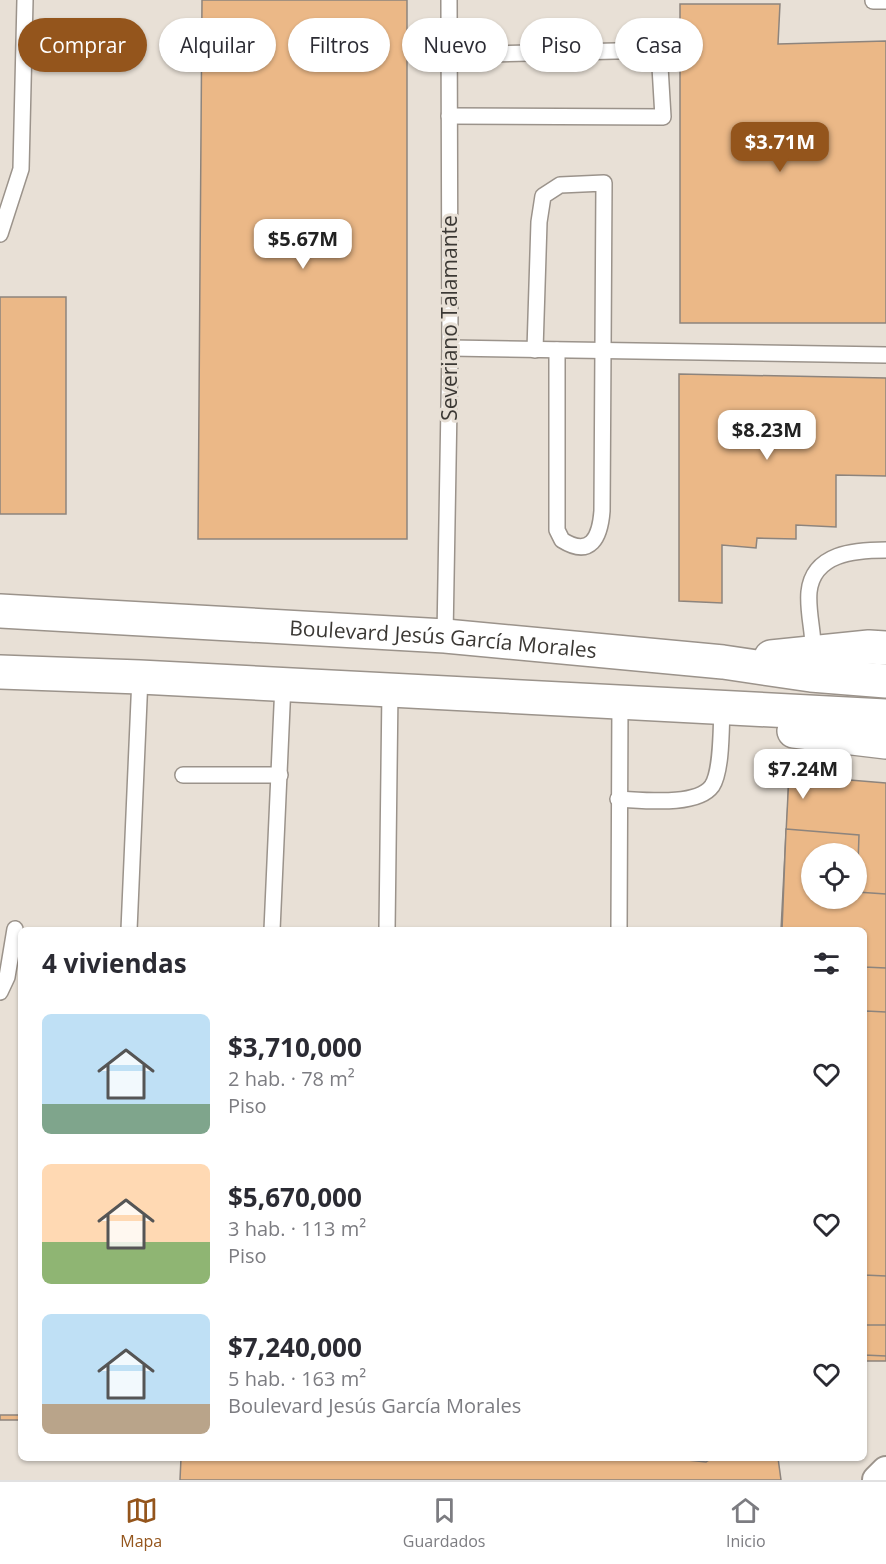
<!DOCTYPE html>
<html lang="es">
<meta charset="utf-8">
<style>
body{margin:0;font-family:"Open Sans",sans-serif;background:#f2f2f3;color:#2b2b33;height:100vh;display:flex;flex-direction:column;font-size:22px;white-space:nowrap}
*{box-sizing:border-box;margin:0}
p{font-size:20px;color:#7c7c81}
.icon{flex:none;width:33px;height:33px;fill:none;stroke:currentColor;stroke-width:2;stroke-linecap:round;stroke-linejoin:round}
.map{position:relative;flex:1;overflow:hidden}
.details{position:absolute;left:18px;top:927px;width:849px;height:534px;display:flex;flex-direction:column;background:#fff;border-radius:9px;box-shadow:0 2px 4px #0004}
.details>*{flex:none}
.top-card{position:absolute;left:18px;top:18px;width:850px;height:54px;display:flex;gap:12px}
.controls{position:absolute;left:801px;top:843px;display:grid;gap:12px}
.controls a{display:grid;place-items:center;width:66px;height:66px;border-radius:50%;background:#fff;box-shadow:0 2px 4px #0004;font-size:30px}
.price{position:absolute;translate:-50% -51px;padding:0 14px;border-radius:12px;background:#fff;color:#222;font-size:20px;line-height:39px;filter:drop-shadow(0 2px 3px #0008)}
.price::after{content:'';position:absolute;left:50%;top:36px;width:18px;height:14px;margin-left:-9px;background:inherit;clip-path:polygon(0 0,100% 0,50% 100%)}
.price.on{background:#94551c;color:#fff}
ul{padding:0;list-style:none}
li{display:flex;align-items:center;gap:18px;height:150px;padding:0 24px}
li span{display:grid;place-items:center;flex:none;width:168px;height:120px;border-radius:9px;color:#555}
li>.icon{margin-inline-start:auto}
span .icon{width:72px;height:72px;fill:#fffc;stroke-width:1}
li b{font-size:26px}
h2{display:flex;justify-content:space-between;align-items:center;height:72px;padding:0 24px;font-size:26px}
.tag{padding:0 21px;border-radius:27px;background:#fff;box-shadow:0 2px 4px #0004;font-size:21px;line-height:54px}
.tag.on{background:#94551c;color:#fff}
.tab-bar{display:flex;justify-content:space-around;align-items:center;height:84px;border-top:2px solid #e1e1e2;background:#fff;font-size:16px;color:#7c7c81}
.tab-bar a{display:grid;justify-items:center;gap:3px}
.tab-bar .on{color:#94551c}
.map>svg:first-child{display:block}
.building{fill:#ebb887;stroke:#8d847d;stroke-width:1.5;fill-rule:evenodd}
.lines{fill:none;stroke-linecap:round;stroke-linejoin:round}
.service-casing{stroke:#9b938b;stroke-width:18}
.minor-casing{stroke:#9b938b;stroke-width:32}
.primary-casing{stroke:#9b938b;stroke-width:36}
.service{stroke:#fff;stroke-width:15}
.minor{stroke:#fff;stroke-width:28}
.primary{stroke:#fff;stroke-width:33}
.labels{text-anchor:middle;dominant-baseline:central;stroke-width:6;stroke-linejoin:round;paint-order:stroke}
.street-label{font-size:21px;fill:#3b3834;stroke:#e8e0d6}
</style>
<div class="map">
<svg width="886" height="1480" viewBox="0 0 886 1480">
<rect width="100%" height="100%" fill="#e8e0d6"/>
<g class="building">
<polygon points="202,0 407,0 407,539 198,539"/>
<polygon points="680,4 780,4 778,44 886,41 886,323 680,323"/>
<rect x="0" y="297" width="66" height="217"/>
<polygon points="679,374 886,378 886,476 836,475 836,527 796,525 796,539 757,538 756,548 722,545 722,603 679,601"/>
<polygon points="789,774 819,775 816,827 787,826"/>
<path d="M789,775L886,783V1361H864V930H781ZM812,854H856V898H812Z"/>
<path d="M786,829L859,835L857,892L886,894V968L864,967V930H782ZM812,854H856V898H812Z"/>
<polygon points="866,1011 886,1012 886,1276 864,1275"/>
<polygon points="864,1325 886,1325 886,1356 864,1355"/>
<rect x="0" y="1415" width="21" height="5"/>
<polygon points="181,1458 778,1458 781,1480 180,1480"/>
<polygon points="668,1458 712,1458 706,1462"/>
</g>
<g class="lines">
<g class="service-casing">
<g id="service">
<polyline points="873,1 886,1"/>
<polyline points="449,55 659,50 663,117 449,116"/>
<polyline points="0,234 21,169 25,0"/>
<polyline points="450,348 886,355"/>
<path d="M535,350L539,222L543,196L560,185L604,183L602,511C600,537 591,558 562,540L557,530V350"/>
<polyline points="445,636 450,348 449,0"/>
<path d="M813,657C815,636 807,613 809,592C813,553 855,550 886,550"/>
<polyline points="183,775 280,775"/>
<path d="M618,799C642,800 697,807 712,786C722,771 721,727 722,708"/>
<polyline points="129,930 140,677"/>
<polyline points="272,930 283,684"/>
<polyline points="387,930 390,690"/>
<polyline points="619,930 620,703"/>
<polyline points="0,992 7,977 15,929"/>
</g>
</g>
<g class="minor-casing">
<polyline id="minor" points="877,1480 886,1471"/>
</g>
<g class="primary-casing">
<g id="primary">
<path id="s1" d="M0,611L445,636L723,662L811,675L886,681"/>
<polyline points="771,657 869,647 886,648"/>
<polyline points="0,672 140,677 886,716"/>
<polyline points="794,731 886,742"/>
</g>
</g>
<use href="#service" class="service"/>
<use href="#minor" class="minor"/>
<use href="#primary" class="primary"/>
</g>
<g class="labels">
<g class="street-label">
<text transform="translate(449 318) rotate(-90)">Severiano Talamante</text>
<text stroke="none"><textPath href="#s1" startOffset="444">Boulevard Jesús García Morales</textPath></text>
</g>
</g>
</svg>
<div class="controls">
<a><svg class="icon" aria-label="locate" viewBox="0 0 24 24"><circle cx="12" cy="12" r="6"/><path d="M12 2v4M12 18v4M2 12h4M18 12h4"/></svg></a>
</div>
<b class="price on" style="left:780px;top:173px">$3.71M</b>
<b class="price" style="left:303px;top:270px">$5.67M</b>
<b class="price" style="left:767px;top:461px">$8.23M</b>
<b class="price" style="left:803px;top:800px">$7.24M</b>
<div class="top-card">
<a class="tag on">Comprar</a>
<a class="tag">Alquilar</a>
<a class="tag">Filtros</a>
<a class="tag">Nuevo</a>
<a class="tag">Piso</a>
<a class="tag">Casa</a>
</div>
<section class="details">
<h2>4 viviendas<svg class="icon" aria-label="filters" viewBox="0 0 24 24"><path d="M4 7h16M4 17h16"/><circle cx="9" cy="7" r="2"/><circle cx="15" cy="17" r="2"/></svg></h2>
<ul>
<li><span style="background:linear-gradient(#bfe0f5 75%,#7fa58c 0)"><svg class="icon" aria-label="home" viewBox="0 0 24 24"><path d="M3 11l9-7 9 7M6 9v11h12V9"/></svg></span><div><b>$3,710,000</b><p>2 hab. · 78 m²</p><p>Piso</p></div><svg class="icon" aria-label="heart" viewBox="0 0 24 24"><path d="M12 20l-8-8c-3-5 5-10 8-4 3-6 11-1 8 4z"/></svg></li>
<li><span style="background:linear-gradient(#ffd9b3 65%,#8fb573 0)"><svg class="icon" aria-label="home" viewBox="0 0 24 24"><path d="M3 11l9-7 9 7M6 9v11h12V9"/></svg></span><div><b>$5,670,000</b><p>3 hab. · 113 m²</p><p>Piso</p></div><svg class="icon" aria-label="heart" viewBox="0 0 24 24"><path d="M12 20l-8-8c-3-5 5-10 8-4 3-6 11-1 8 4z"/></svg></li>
<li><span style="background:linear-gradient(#bfe0f5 75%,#b9a48a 0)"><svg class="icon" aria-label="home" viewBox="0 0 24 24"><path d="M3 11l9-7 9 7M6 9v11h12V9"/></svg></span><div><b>$7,240,000</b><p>5 hab. · 163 m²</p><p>Boulevard Jesús García Morales</p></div><svg class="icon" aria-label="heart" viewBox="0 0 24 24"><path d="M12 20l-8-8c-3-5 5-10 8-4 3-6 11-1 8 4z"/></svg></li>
</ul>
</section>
</div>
<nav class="tab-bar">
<a class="on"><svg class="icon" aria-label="map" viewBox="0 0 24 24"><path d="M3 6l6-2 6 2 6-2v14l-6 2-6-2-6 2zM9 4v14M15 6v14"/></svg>Mapa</a>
<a><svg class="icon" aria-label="saved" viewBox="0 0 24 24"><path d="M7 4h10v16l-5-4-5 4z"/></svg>Guardados</a>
<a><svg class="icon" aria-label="home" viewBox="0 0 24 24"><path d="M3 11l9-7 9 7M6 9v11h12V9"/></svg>Inicio</a>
</nav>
